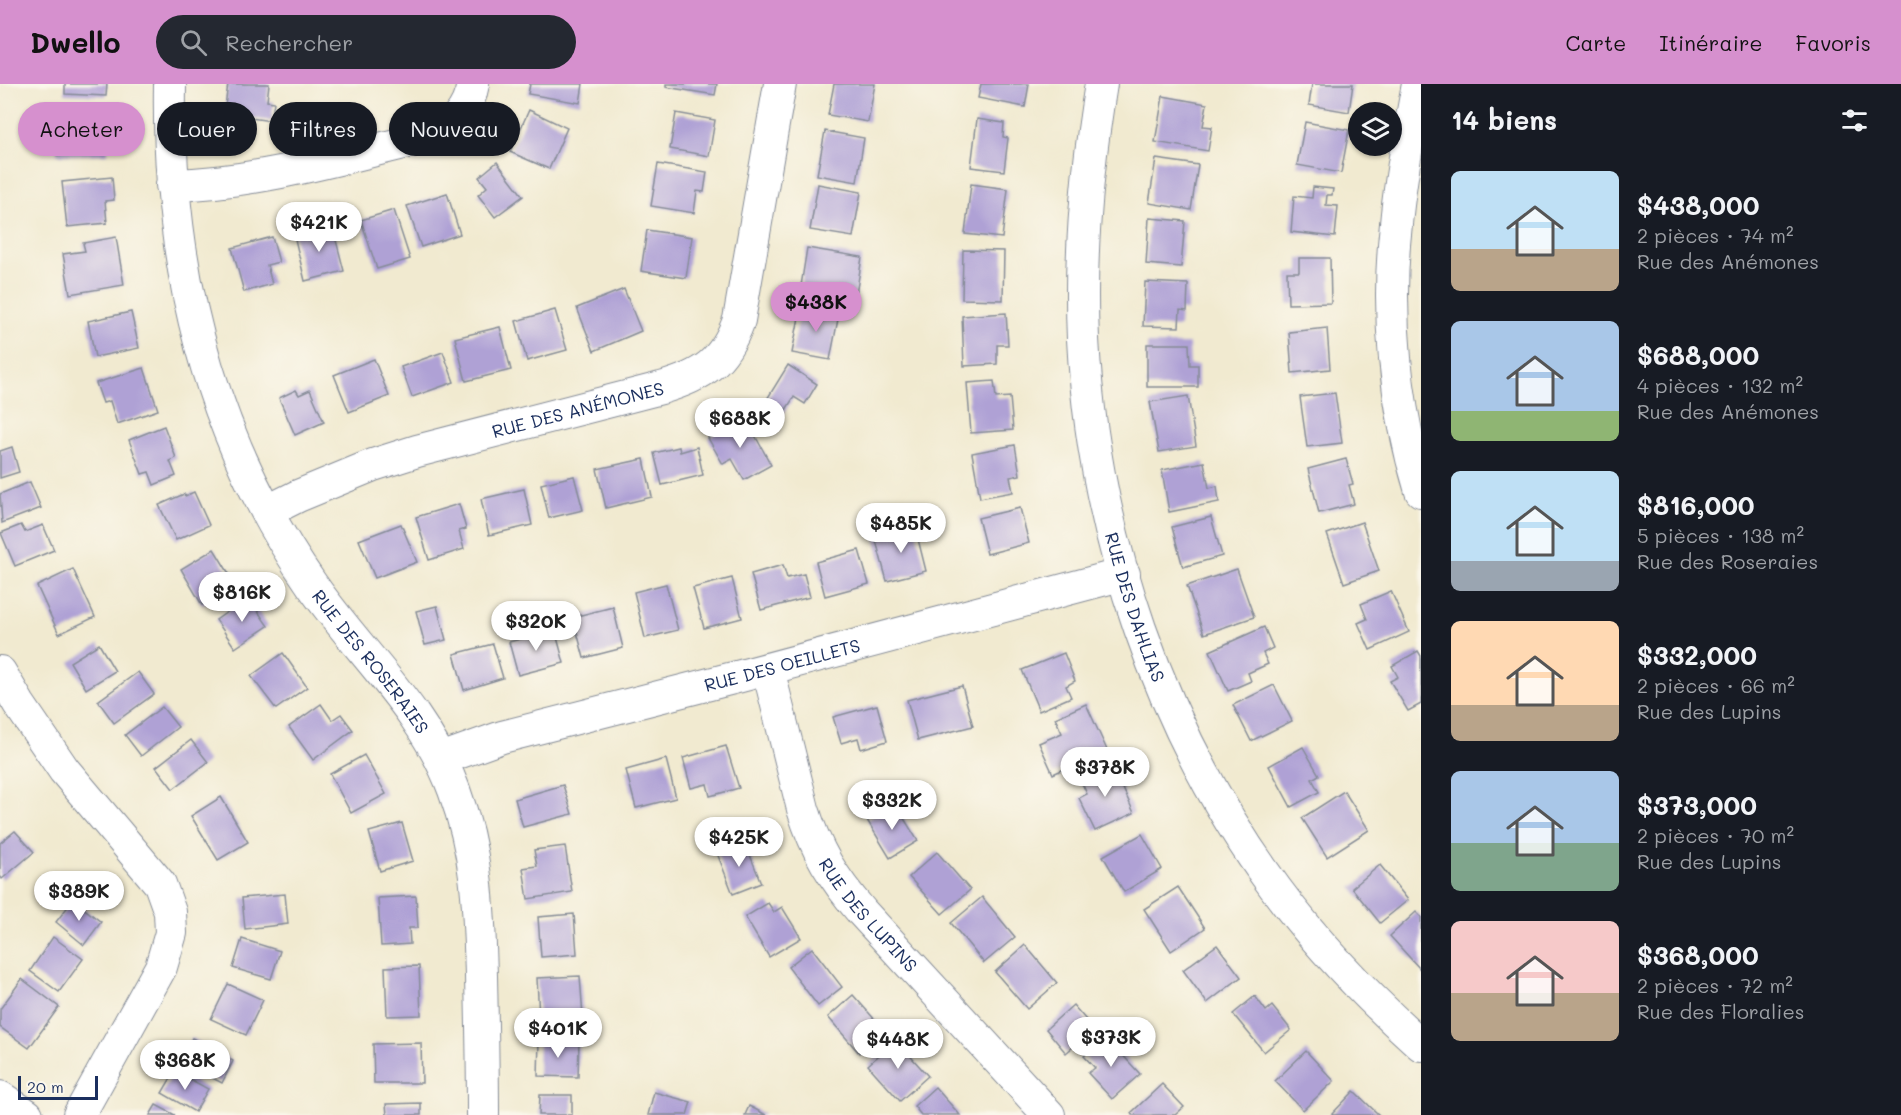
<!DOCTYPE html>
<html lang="fr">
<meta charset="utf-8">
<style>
body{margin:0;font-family:Mali,sans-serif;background:#242831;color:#f1f3f6;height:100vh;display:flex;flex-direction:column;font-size:22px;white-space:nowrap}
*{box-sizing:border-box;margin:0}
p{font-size:20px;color:#9ea1a6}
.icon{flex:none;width:33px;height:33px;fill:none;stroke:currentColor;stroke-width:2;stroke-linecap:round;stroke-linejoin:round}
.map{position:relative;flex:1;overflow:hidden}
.drawer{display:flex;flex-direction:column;background:#171b24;width:480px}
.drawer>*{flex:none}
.guide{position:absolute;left:18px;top:18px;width:570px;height:54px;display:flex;gap:12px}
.controls{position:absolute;left:1348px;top:18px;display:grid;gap:12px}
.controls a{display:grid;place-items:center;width:54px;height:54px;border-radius:50%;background:#171b24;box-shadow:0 2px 4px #0004;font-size:30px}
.scale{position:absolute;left:18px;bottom:15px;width:80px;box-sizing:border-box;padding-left:6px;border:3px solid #1b2f5e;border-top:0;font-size:16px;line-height:21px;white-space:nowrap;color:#1b2f5e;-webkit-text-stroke:4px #fbf7ec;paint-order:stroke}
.price{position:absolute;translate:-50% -51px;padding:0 14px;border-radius:21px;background:#fff;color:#222;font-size:20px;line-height:39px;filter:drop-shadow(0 2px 3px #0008)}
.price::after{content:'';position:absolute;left:50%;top:36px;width:18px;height:14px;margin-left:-9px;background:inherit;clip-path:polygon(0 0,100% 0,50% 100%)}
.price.on{background:#d690ce;color:#111}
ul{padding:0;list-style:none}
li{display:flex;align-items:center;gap:18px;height:150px;padding:0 30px}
li span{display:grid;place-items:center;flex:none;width:168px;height:120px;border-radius:9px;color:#555}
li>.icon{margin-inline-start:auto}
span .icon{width:72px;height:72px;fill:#fffc;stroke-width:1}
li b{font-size:26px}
h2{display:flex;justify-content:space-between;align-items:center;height:72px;padding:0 30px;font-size:26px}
.tag{padding:0 21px;border-radius:27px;background:#171b24;box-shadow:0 2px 4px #0004;font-size:21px;line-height:54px}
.tag.on{background:#d690ce;color:#111}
header{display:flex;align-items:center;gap:36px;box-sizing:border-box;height:84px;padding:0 30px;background:#d690ce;color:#111}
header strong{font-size:28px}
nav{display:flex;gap:33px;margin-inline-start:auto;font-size:21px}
.search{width:420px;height:54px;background:#242831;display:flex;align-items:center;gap:15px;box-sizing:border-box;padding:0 21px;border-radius:33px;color:#9ea1a6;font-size:22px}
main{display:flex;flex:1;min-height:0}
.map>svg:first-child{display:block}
.building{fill:#afa1d5}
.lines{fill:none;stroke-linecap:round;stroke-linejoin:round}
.minor-casing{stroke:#868c97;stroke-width:34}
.minor{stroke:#fff;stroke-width:32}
.labels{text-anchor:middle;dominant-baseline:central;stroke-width:6;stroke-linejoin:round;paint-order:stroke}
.street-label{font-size:18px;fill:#1b2f5e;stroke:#fbf7ec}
</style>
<header>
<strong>Dwello</strong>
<div class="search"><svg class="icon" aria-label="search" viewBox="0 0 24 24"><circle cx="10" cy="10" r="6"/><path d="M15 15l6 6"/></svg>Rechercher</div>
<nav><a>Carte</a><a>Itinéraire</a><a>Favoris</a></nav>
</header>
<main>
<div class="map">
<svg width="1421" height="1031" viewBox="0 0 1421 1031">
<rect width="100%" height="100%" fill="#fbf7ec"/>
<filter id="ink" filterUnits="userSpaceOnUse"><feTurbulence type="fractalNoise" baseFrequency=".0167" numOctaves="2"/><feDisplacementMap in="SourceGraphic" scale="12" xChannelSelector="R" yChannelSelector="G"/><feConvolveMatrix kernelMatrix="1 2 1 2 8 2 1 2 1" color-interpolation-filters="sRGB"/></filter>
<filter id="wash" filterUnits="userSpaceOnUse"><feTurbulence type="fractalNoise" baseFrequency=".008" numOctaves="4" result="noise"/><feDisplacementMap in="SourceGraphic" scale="24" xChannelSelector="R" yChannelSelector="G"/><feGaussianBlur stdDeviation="1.35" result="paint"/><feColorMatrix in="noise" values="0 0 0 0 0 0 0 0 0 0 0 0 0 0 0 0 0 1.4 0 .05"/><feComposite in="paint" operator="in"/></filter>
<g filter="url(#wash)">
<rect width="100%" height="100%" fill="#f1ead0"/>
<g id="blocks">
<g class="building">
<polygon points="65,0 107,0 106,12 65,10"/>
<polygon points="228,0 269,0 267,17 274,18 271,37 224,30"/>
<polygon points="530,0 583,0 580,19 528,10"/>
<polygon points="666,0 717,0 715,11 666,3"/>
<polygon points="834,0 875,0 868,38 828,31"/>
<polygon points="981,0 1029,0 1025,23 978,14"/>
<polygon points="1312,0 1353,0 1349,28 1309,21"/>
<polygon points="1163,12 1207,20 1203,42 1212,43 1208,67 1155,58"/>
<polygon points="529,26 567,44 549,85 510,68"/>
<polygon points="676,29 715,36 709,72 670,65"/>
<polygon points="977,35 1004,39 1003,53 1008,54 1004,87 971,83"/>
<polygon points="1305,38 1349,46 1341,89 1297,81"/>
<polygon points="107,40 108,70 57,71 56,41"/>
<polygon points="825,47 864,54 857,98 817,91"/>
<polygon points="1156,75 1198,81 1191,126 1149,119"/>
<polygon points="497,78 523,112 495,133 478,111 487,103 479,93"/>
<polygon points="658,80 707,88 704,108 697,107 694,129 651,122"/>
<polygon points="112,93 114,116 105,117 107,139 67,143 62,98"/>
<polygon points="818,100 861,108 853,153 810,146"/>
<polygon points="971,100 1008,105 1002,154 965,150"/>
<polygon points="1313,103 1333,105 1332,111 1327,111 1326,121 1338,122 1335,153 1291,148 1294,112 1312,114"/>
<polygon points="447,109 460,150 421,163 407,122"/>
<polygon points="394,126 410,175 377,185 361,136"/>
<polygon points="1149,134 1185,137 1181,183 1146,180"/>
<polygon points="332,141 344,187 305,197 294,151"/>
<polygon points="647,146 692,153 686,194 641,187"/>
<polygon points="116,153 124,201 70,210 63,170 85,167 83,159"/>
<polygon points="272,153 279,178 267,181 272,200 244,208 232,164"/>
<polygon points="807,164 862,173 856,211 801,202"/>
<polygon points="963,166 1004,167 1003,216 962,215"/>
<polygon points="1299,174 1330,174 1331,219 1288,220 1287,188 1299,188"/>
<polygon points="1145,198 1188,200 1187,227 1180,226 1179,243 1143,242"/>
<polygon points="624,205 641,247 594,267 577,224"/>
<polygon points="801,223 839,230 830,276 792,269"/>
<polygon points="555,226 567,266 527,277 516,237"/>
<polygon points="131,228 139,264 95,273 88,237"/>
<polygon points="1006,229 1008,261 997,261 997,280 964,282 962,232"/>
<polygon points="500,243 511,286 466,297 455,254"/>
<polygon points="1327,244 1330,285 1292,289 1289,248"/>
<polygon points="1147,260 1189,260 1190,281 1198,281 1198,303 1147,303"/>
<polygon points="443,268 454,298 412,313 401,283"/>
<polygon points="374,275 389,312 349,328 334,291"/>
<polygon points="788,281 817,300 805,320 794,313 782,332 764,320"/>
<polygon points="144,284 158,326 117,340 110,317 103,319 96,299"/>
<polygon points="994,297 996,314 1010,313 1013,346 971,349 967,299"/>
<polygon points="296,306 299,311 310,306 324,338 295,351 279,314"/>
<polygon points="1335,309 1342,359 1307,363 1300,313"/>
<polygon points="1188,312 1196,362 1159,368 1150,318"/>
<polygon points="745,333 771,381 744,396 732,375 723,380 708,354"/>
<polygon points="164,342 176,374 170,377 176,392 154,401 149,388 142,390 129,356"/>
<polygon points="1015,361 1020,391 1010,393 1013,408 980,414 972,369"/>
<polygon points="12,363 19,388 0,394 0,367"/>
<polygon points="679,363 680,368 697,363 703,391 662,401 654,369"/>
<polygon points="644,375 652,413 606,424 597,385"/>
<polygon points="1346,375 1353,400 1349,401 1354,420 1319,429 1308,385"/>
<polygon points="1204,378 1209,404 1217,402 1219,418 1169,428 1162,386"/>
<polygon points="574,392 583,426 549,434 541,400"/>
<polygon points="30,398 41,424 2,439 0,410"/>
<polygon points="524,405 532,441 489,451 481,415"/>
<polygon points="194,408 209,441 176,456 159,421 184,410 185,412"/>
<polygon points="459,420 466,445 459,447 464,465 429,476 416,433"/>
<polygon points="1020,424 1029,459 987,470 978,434"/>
<polygon points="1211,433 1222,472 1183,483 1172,443"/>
<polygon points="1362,438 1379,487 1344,499 1327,450"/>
<polygon points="401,440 417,478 375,494 359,456"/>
<polygon points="21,441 25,448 43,441 54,466 15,482 1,449"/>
<polygon points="915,443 926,487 887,497 875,453"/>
<polygon points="214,465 236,501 202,521 181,485"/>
<polygon points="859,466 869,500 825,512 816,478"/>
<polygon points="783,481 787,494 804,490 810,513 761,526 751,490"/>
<polygon points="73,485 95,533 59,550 37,502"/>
<polygon points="1237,485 1254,533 1204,550 1187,502"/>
<polygon points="732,494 742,534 704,544 693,504"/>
<polygon points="666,500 678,546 645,554 634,508"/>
<polygon points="1391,507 1409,548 1370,566 1358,539 1367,535 1361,520"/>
<polygon points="248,513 268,542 235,564 216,536"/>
<polygon points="437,522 446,556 425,561 416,527"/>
<polygon points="613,523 623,564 584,574 573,533"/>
<polygon points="1264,543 1273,564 1263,569 1268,580 1248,589 1251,597 1228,607 1210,567"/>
<polygon points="555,546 564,579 518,591 509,558"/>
<polygon points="99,560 115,587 86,605 70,578"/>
<polygon points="493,560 503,594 464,606 454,570"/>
<polygon points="1418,567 1421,572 1421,620 1408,627 1390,597 1398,593 1392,582"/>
<polygon points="283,569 307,603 276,625 251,592"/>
<polygon points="1064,569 1075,597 1066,602 1071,613 1039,627 1022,586"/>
<polygon points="138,588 154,610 114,639 98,617"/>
<polygon points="1274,601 1292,637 1251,657 1233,621"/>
<polygon points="962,602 973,642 918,656 907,616"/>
<polygon points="321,620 332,636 341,630 353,646 313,676 289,643"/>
<polygon points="1086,620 1107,666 1053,690 1039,659 1062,649 1055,634"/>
<polygon points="877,621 887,657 861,665 858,654 841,659 833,633"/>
<polygon points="162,623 178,643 141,672 125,651"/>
<polygon points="191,656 208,678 173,705 156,683"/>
<polygon points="726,662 739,704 710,712 707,700 691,704 683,674"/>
<polygon points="1303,663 1319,691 1312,695 1319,708 1291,723 1269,682"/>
<polygon points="364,671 386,710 351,729 330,690"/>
<polygon points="666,675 676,714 636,724 626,686"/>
<polygon points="1112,680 1134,729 1095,747 1079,714 1087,710 1080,695"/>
<polygon points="563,701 572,730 523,743 515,715"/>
<polygon points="1344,707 1369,746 1327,773 1302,734"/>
<polygon points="221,713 248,758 218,776 191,732"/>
<polygon points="895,720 918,757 890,774 867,736"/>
<polygon points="402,739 413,777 380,787 369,748"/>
<polygon points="15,747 34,768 2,795 0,792 0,759"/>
<polygon points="1142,750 1162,785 1124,808 1103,772"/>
<polygon points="745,758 761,799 733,810 717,769"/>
<polygon points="565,762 572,808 528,815 523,784 537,782 534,766"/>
<polygon points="937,768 970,806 942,830 909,793"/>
<polygon points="1380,781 1408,816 1380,839 1352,804"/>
<polygon points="1178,803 1205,844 1171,867 1144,825"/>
<polygon points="285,810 288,840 245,845 242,814"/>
<polygon points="416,812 418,844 409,844 410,860 381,862 378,814"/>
<polygon points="982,813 1015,853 984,879 951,839"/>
<polygon points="73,816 101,838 84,861 56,838"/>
<polygon points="768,819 774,828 782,823 801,854 769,873 745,833"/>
<polygon points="1416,828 1421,833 1421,886 1390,852"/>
<polygon points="574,830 577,870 541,873 538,833"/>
<polygon points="53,853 83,875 59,908 30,887"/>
<polygon points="242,855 280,867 271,895 233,884"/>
<polygon points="1025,861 1057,899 1027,925 995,888"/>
<polygon points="1217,861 1241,893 1207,919 1183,886"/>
<polygon points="812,864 842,903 818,922 788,883"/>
<polygon points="419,882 421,931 387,932 385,883"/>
<polygon points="580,892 583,932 539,934 537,894"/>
<polygon points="22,895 59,923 29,964 0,943 0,925"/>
<polygon points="228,900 263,916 246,951 211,935"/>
<polygon points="853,911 885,947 859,969 828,933"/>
<polygon points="1255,912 1266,927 1272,922 1291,946 1264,968 1233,930"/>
<polygon points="1073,921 1094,945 1066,969 1046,945"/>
<polygon points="1106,953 1140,990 1112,1015 1088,989 1095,984 1084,972"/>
<polygon points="192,954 233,977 222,999 180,977"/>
<polygon points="539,956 579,957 578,993 538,992"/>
<polygon points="896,956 928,992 900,1017 868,981"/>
<polygon points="421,959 422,999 374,999 373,960"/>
<polygon points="1306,967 1334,997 1303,1026 1275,997"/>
<polygon points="175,987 208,1005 195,1028 162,1009"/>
<polygon points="1162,1000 1184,1023 1175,1031 1132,1031 1131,1029"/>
<polygon points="935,1003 960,1031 921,1031 914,1022"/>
<polygon points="1354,1007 1379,1031 1331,1031"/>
<polygon points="654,1008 691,1018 687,1031 648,1031"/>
<polygon points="540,1011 572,1011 572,1031 539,1031"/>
<polygon points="421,1019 421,1031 387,1031 386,1020"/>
<polygon points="156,1021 175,1031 150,1031"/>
<polygon points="749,1022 766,1031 745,1031"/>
</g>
</g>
</g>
<g filter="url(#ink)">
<use href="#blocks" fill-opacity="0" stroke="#868c97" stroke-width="1.5"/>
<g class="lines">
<g class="minor-casing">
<g id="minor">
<path id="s1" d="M170,0C167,179 208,352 312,501C360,570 424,625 454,706C478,771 479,824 481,892C482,938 483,985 483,1031"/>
<path id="s2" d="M1101,0C1087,84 1079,170 1083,255C1093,449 1160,648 1276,805C1318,862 1369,914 1421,961"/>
<path d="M1418,0C1410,46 1400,93 1396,140C1386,228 1395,322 1421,407"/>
<path d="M172,101C257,99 342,74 424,54C452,45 468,29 473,0"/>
<path id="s3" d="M268,427L298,412L373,381L417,367L661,304C703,292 724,278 739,236L780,0"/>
<path id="s4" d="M768,585L803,725C816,767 833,794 862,828L1049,1031"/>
<polyline points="0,588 19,620 64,686 160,800 170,828 171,849 161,883 79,1031"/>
<path id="s5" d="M441,675L502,653L737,593L1124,490"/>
<polyline points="0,1013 27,1031"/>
</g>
</g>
<use href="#minor" class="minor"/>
</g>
</g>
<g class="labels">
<g class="street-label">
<text stroke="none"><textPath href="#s3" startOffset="327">RUE DES ANÉMONES</textPath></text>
<text stroke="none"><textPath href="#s2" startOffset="530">RUE DES DAHLIAS</textPath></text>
<text stroke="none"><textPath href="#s1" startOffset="626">RUE DES ROSERAIES</textPath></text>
<text stroke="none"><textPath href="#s5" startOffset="354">RUE DES OEILLETS</textPath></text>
<text stroke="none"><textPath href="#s4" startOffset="270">RUE DES LUPINS</textPath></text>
</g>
</g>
</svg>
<div class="controls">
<a><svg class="icon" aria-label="layers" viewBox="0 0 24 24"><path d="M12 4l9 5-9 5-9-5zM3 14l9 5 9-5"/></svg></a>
</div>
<div class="scale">20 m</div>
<b class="price" style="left:319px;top:169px">$421K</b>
<b class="price on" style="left:816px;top:249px">$438K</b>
<b class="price" style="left:740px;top:365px">$688K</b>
<b class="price" style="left:901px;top:470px">$485K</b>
<b class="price" style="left:242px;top:539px">$816K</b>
<b class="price" style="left:536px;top:568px">$320K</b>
<b class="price" style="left:1105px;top:714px">$378K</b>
<b class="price" style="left:892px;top:747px">$332K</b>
<b class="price" style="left:739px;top:784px">$425K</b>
<b class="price" style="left:79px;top:838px">$389K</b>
<b class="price" style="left:558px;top:975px">$401K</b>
<b class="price" style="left:1111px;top:984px">$373K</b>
<b class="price" style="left:898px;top:986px">$448K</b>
<b class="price" style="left:185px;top:1007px">$368K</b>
<div class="guide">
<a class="tag on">Acheter</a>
<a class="tag">Louer</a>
<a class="tag">Filtres</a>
<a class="tag">Nouveau</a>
</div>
</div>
<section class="drawer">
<h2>14 biens<svg class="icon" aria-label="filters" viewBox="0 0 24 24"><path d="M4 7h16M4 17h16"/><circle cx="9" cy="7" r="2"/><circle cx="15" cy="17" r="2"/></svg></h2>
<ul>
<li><span style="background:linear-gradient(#bfe0f5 65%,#b9a48a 0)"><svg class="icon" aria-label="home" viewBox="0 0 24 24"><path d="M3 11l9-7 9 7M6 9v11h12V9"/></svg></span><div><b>$438,000</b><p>2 pièces · 74 m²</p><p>Rue des Anémones</p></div></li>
<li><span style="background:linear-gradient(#a9c7e8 75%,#8fb573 0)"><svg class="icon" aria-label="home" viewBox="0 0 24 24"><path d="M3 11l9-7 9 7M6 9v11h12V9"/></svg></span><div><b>$688,000</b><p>4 pièces · 132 m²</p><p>Rue des Anémones</p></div></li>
<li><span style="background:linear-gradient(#bfe0f5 75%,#9aa5b1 0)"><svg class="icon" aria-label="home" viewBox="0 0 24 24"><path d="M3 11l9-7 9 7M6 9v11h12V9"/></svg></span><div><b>$816,000</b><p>5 pièces · 138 m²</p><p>Rue des Roseraies</p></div></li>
<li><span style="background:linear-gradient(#ffd9b3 70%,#b9a48a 0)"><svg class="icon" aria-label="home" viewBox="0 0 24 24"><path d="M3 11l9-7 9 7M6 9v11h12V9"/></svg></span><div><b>$332,000</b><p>2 pièces · 66 m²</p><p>Rue des Lupins</p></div></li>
<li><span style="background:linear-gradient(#a9c7e8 60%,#7fa58c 0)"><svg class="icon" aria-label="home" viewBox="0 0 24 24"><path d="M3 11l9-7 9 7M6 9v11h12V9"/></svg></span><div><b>$373,000</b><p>2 pièces · 70 m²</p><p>Rue des Lupins</p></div></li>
<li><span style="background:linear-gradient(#f6c9c9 60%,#b9a48a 0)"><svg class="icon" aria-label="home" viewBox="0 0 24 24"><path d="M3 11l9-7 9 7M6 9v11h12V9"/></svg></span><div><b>$368,000</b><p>2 pièces · 72 m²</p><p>Rue des Floralies</p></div></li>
</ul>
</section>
</main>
